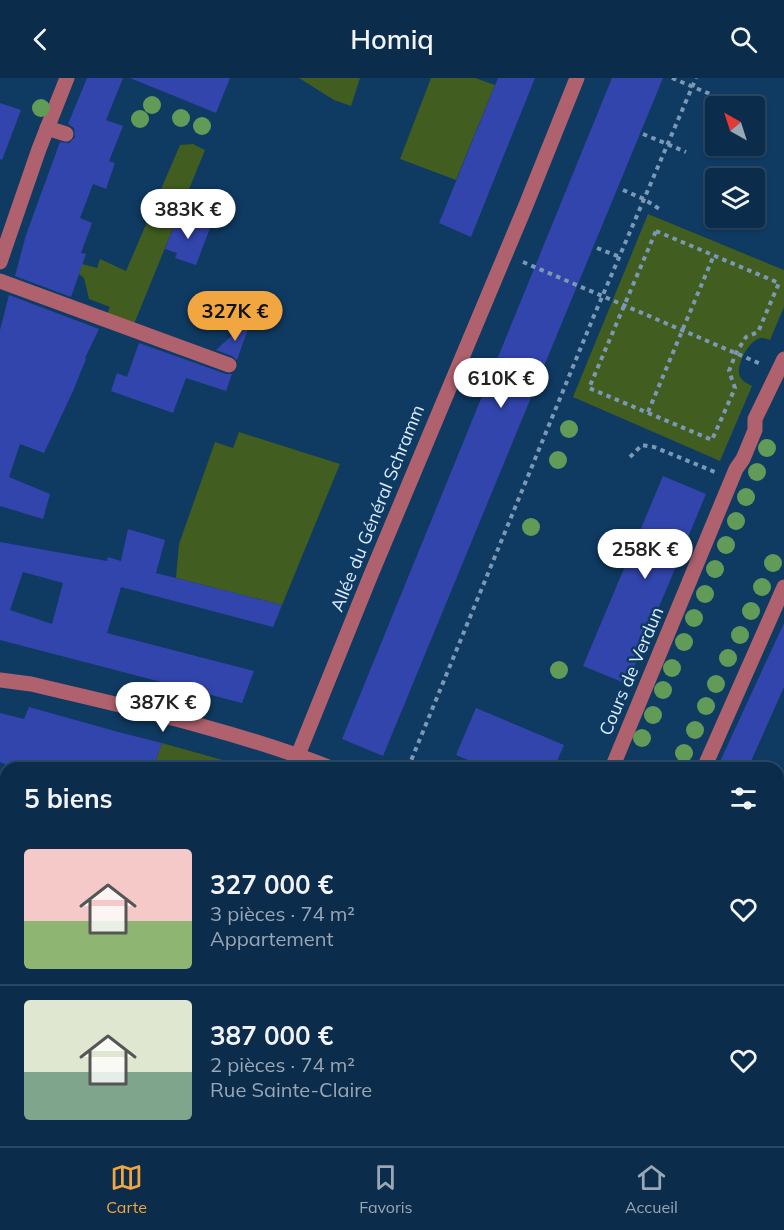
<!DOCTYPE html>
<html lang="fr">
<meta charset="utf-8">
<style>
body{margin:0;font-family:Mulish,sans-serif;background:#143451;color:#f1f3f6;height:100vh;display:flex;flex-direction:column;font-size:22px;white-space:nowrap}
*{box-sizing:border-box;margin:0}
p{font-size:20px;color:#9aa7b5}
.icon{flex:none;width:33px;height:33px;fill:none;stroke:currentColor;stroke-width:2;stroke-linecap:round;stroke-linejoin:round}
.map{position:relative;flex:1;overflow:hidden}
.side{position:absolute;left:0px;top:684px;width:784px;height:384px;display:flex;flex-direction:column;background:#0b2c4a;border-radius:18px 18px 0 0;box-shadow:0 2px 4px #0004,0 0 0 2px #2b4862}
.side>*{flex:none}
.needle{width:39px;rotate:321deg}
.tools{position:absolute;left:705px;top:18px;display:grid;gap:12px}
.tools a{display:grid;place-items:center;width:60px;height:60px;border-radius:6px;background:#0b2c4a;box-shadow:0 2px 4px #0004,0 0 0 2px #2b4862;font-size:30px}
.price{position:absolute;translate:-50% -51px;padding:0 14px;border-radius:21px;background:#fff;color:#222;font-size:20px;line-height:39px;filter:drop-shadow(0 2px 3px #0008)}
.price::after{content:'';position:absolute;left:50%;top:36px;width:18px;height:14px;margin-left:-9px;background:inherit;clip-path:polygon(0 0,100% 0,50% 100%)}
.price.selected{background:#f1a640;color:#111}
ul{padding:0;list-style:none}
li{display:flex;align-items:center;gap:18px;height:150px;padding:0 24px}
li+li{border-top:2px solid #2b4862}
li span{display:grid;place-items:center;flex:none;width:168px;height:120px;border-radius:6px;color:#555}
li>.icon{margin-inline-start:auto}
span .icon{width:72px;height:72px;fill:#fffc;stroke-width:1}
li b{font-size:26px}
h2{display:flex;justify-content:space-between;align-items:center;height:72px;padding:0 24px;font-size:26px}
header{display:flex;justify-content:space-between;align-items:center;height:78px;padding:0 24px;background:#0b2c4a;font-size:27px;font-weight:600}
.tabs{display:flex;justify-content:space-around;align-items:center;height:84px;border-top:2px solid #2b4862;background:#0b2c4a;font-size:16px;color:#9aa7b5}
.tabs a{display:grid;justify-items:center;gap:3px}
.tabs .selected{color:#f1a640}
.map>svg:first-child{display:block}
.green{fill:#415d20}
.building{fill:#3245ad;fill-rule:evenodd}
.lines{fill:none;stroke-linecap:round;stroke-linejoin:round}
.path{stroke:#7b98b5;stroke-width:4;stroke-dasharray:4.5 4.5;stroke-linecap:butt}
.minor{stroke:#af616d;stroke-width:15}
.tree{fill:#629b57}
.labels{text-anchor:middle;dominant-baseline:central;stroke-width:5;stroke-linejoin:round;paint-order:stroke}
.street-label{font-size:18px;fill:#dbecff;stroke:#0f3a62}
</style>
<header><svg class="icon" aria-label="back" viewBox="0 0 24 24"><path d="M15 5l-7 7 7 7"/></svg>Homiq<svg class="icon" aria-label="search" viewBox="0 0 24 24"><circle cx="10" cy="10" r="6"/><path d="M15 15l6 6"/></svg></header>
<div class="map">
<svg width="784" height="1068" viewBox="0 0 784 1068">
<rect width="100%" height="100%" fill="#0f3a62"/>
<g class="green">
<polygon points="299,0 360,0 351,28 334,22"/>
<polygon points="431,0 475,0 495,7 456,102 400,81"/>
<polygon points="193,66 205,72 134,246 107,236 110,229 89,221 84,200 79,196 82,186 97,190 100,181 126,193 180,67"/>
<path d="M648,136L784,192V229L770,262C767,261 764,260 761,260C749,262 738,284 739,295C740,302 746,305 752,308L720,383L573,319Z"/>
<polygon points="239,354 340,386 282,527 176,500 179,466 215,364 233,370"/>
<polygon points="162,665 244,688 243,690 153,690"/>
<polygon points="0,839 5,875 2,893 6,895 6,1062 183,1062 180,1068 0,1068"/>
<polygon points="334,1062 621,1062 619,1068 331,1068"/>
</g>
<g class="building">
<polygon points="87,0 123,0 106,42 123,48 109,83 115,85 106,111 93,106 80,140 92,145 81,175 86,176 71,219 15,198 26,157 60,64 69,65 75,59 74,50 68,46"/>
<polygon points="130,0 230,0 216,35"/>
<polygon points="498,0 535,0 471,159 439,145"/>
<polygon points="612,0 663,0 383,678 342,661"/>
<polygon points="0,25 21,32 2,82 0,81"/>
<polygon points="178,138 210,150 196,187 175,180 177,175 165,171"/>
<polygon points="9,217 99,251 85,280 86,281 73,313 44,375 20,366 9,399 50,416 43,441 0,428 0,252"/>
<polygon points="252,239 237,282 232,278 216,272"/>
<polygon points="139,265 226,296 232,296 226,313 186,300 173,335 111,313 117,295 127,299"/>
<polygon points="663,398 706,416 627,606 583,588"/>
<path d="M128,451L165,462L156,495L282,527L273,549L121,509L107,555L254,593L242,625L0,562V464L107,483L108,479L121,483ZM23,494L63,505L52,546L10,532Z"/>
<polygon points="784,545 784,609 748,690 717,690"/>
<polygon points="29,629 122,655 162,665 153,690 15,690 0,684 0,635 24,641"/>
<polygon points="476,630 564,667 554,690 487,690 456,677"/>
</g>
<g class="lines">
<g class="path">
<polyline points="672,0 710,16"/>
<polyline points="643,56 686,74"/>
<polyline points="623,112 644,121 661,132"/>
<polygon points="656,153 779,205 758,254 746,259 736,275 729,293 735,310 712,362 589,310"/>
<polyline points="597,170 620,179"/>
<polyline points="523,184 761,286"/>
<polyline points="648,334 714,177"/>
<polyline points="630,379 642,367 654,369 715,394"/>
<polyline points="408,690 593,240 696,0"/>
</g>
<g class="minor">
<polyline points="47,50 66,56"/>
<polyline points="0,184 39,71 67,0"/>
<polyline points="0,203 229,287"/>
<path d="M0,602L31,606C132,630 234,652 331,690"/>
<polyline points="298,677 370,499 526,127 577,0"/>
<polyline points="612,690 736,391 743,381 755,352 755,341 784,281"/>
<polyline points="704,690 784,509"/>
<polyline points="778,839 784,841"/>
<polyline points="778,901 784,903"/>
<polyline points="631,1068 634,1062"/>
<polyline points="673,1068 674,1062"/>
</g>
</g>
<g class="tree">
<circle cx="152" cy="27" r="9"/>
<circle cx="41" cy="30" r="9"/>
<circle cx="181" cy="40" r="9"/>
<circle cx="140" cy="41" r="9"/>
<circle cx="202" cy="48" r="9"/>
<circle cx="569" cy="351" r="9"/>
<circle cx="767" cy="370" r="9"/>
<circle cx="558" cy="382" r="9"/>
<circle cx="757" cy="394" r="9"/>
<circle cx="746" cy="419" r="9"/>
<circle cx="736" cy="443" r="9"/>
<circle cx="531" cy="449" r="9"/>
<circle cx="726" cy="467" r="9"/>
<circle cx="773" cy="485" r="9"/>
<circle cx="715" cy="491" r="9"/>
<circle cx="762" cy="509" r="9"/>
<circle cx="705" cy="516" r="9"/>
<circle cx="751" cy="533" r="9"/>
<circle cx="694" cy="540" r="9"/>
<circle cx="740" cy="557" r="9"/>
<circle cx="684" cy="564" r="9"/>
<circle cx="728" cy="580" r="9"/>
<circle cx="672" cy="590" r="9"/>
<circle cx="559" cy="592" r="9"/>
<circle cx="716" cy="606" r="9"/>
<circle cx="663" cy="612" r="9"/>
<circle cx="706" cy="628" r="9"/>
<circle cx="653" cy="637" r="9"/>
<circle cx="695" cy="652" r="9"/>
<circle cx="642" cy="660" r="9"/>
<circle cx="684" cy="675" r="9"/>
</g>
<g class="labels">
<g class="street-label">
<text transform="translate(377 430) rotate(-68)">Allée du Général Schramm</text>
<text transform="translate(631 593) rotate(-67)">Cours de Verdun</text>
</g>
</g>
</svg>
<div class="tools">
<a><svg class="needle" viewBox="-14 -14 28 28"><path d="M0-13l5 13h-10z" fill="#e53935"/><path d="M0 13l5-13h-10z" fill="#9aa7b5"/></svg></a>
<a><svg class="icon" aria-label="layers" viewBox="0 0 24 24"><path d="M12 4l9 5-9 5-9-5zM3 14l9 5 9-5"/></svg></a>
</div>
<b class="price" style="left:188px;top:162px">383K €</b>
<b class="price selected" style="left:235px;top:264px">327K €</b>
<b class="price" style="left:501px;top:331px">610K €</b>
<b class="price" style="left:645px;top:502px">258K €</b>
<b class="price" style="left:163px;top:655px">387K €</b>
<section class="side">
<h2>5 biens<svg class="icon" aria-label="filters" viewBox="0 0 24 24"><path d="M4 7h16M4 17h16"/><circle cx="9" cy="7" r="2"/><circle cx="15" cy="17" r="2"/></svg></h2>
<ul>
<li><span style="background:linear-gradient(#f6c9c9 60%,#8fb573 0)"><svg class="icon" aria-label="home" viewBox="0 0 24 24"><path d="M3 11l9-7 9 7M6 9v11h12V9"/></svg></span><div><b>327 000 €</b><p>3 pièces · 74 m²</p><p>Appartement</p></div><svg class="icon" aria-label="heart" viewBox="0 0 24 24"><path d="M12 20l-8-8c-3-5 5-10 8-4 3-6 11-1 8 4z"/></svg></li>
<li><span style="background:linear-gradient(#dfe7d0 60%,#7fa58c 0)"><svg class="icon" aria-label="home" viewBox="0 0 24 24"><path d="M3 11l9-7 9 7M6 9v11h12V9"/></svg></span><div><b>387 000 €</b><p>2 pièces · 74 m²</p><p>Rue Sainte-Claire</p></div><svg class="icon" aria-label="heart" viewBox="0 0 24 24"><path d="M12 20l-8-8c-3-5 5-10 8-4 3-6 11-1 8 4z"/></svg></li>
</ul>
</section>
</div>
<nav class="tabs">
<a class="selected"><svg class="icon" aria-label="map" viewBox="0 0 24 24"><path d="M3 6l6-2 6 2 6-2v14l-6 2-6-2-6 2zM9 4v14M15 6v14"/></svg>Carte</a>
<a><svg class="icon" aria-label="saved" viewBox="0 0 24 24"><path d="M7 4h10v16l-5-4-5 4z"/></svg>Favoris</a>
<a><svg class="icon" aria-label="home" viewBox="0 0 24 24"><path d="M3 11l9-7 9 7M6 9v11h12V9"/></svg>Accueil</a>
</nav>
